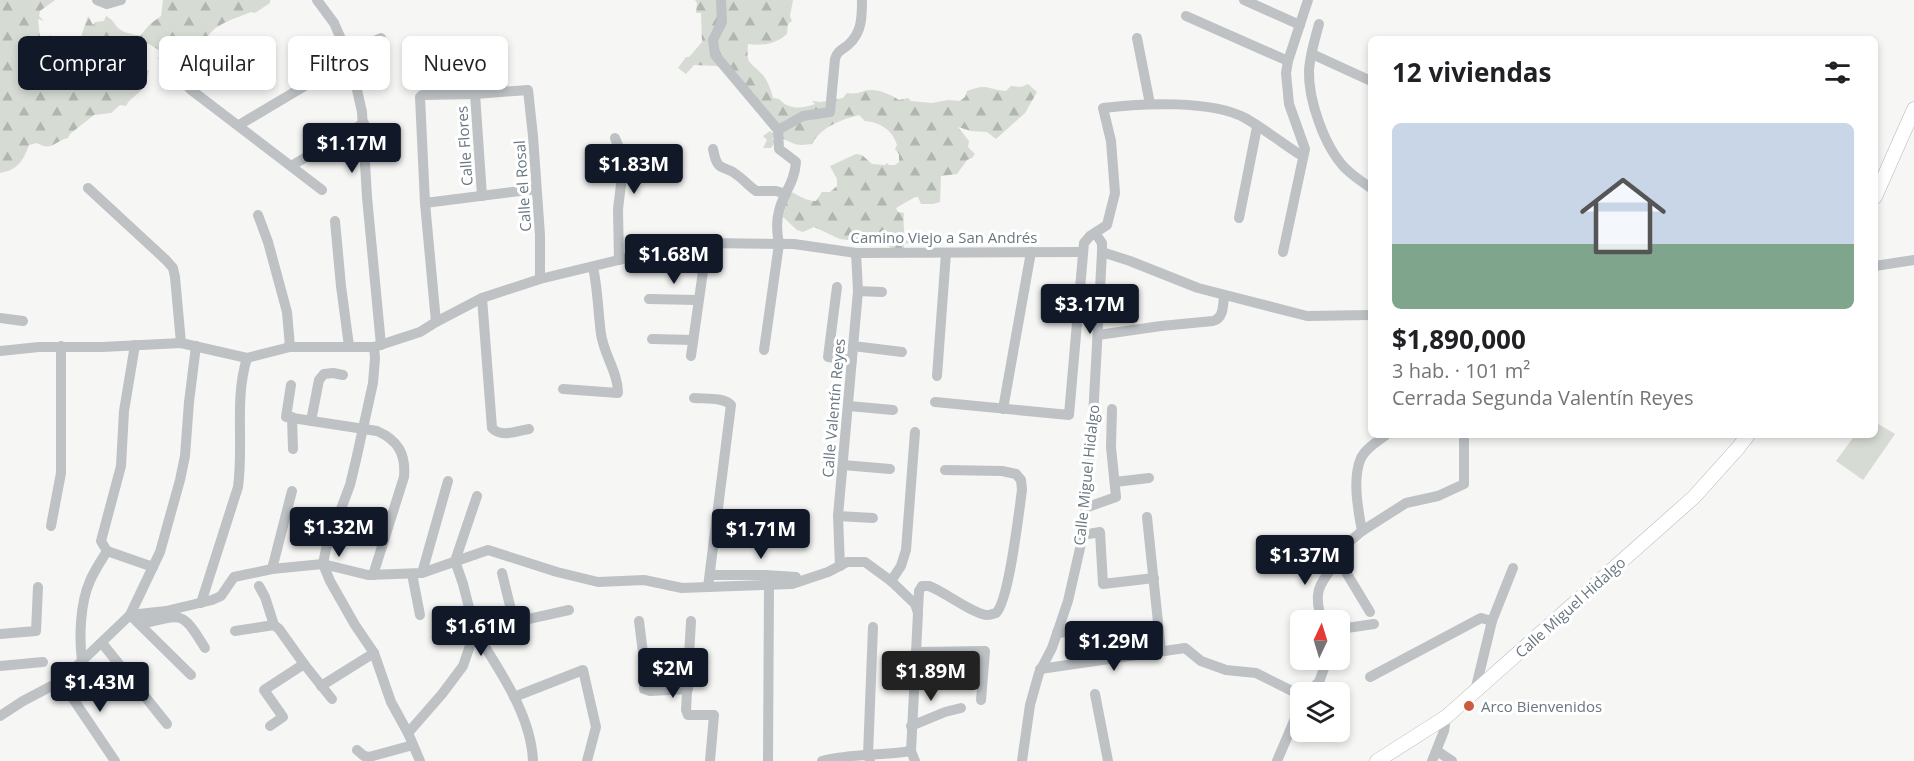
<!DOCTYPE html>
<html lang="es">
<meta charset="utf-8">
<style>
body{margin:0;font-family:"Open Sans",sans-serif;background:#f6f6f6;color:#202124;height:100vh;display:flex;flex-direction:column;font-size:22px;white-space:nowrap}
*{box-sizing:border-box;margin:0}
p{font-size:20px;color:#757577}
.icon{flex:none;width:33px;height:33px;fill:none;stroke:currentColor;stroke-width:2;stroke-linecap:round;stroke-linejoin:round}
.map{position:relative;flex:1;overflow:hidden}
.details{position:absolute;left:1368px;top:36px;width:510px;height:402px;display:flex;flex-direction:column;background:#fff;border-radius:9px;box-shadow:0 3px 9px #0003}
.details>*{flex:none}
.banner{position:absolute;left:18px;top:36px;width:570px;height:54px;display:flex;gap:12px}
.needle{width:39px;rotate:4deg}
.controls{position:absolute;left:1290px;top:610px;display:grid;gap:12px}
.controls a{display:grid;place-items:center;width:60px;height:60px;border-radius:9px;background:#fff;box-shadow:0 3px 9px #0003;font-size:30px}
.price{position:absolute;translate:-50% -51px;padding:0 14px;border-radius:6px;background:#111827;color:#fff;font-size:20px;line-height:39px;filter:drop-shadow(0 2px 3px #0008)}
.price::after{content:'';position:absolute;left:50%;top:36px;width:18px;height:14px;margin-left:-9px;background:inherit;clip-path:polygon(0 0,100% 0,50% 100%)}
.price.on{background:#222;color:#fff}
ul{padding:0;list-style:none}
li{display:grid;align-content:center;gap:12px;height:318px;padding:0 24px}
li span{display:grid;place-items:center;height:186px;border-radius:9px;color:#555}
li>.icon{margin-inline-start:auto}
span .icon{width:108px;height:108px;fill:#fffc;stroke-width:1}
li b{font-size:26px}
h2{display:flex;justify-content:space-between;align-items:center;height:72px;padding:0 24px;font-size:26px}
.pill{padding:0 21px;border-radius:9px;background:#fff;box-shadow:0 3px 9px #0003;font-size:21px;line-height:54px}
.pill.on{background:#111827;color:#fff}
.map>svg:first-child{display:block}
.forest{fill:url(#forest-firs)}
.pitch{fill:#d6dbd3}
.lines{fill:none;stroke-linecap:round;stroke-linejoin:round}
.major-casing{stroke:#b2b6b9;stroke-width:15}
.minor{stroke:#bec2c5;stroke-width:10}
.major{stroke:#fff;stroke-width:14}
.poi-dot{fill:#cd5b3d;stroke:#fff;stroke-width:2}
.labels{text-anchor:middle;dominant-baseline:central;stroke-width:6;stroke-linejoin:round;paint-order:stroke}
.street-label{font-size:15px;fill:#697781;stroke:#fff}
.poi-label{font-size:15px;fill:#697781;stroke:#fff;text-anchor:start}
</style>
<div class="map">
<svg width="1914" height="761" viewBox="0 0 1914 761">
<defs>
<pattern id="forest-firs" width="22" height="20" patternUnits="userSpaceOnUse" patternTransform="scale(1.5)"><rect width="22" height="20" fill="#d6dbd3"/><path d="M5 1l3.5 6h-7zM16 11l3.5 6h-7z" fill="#b2b6b1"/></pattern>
</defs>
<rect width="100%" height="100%" fill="#f6f6f4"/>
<g class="forest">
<path d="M0,0H55L40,11L39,16L44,21L38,19L40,38L48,39L50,35L60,42L66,40L79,43L88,16L93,25L95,22L104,21L106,16C112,19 113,22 117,27C123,33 132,34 140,36L150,24L161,16L163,0H270V3L255,13L251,12C237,18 217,23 208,36L179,41L170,52L160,61L158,58L162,52L149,44L138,43L134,54L137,63H142L144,68L149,71L144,88L129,101L126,106L120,105L111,113L94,115L70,134L68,138C54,141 52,152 37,143L29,145C23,161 18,170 0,173Z"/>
<path d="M695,0H793L790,16L792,21L788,24L787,34C776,44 763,46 748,44C746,65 750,61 762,74C768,81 771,90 773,98L779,99C789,110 802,109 815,104L812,101L821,102L843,98L847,93C860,95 862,90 871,90C880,90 892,95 899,100L908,98L911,101L932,103L948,100L960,101L965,97L967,91C988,83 985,89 1006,91L1011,86L1021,87L1028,84L1037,92L1025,113L996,139L987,132L971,131L958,127L969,141L968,147L975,154L972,158L967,160L957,174L941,176L940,202L933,204H921L918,197H915L896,208L898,212L904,213C903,217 904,236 905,240L912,242L904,244V254L891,249L888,245L865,240L863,242L840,239L814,227L803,232L797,230L783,217L789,191C799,195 805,201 816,201L822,192H830L837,186V179L830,166L856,154L862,155L872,164L885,165L887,163L889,165H895L899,162V154L895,149L897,145C893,130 879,122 865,121L859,115C841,120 822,126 812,144C808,144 805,145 802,145C790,145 784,135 772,138L775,142L771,148H763L767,140L763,136L770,131L772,133L776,130L756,100L754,93L717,66L694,65L686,74L678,68L686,57H689L702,42L701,13H696L697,3Z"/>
</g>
<polygon class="pitch" points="1875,422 1895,434 1863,480 1836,461 1855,435 1875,435"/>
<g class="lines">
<g class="major-casing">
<g id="major">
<polyline points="1875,197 1914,109"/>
<polyline points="1377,761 1446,717 1694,497 1738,448 1748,435"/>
</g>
</g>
<g class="minor">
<polyline points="97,0 107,4 121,0"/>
<polyline points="317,0 334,23 350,59 362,112 367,197 381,345"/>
<polyline points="721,0 722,22 713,40 715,55 778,130"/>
<polyline points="1244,0 1300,25"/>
<polyline points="1186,16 1288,61"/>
<path d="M1319,24C1315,39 1310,54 1309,70C1308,99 1324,146 1345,168C1353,176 1362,182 1371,188"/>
<polyline points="1137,38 1150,104"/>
<polyline points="347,52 381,38"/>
<polyline points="1312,54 1371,81"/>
<polyline points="231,56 188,81 187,85 190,89 322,190"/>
<polyline points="475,94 482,196"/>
<polyline points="239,125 350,59"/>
<polyline points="615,138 624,160 618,209 619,260"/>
<path d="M713,149C718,175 723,163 737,175C744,180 749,186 756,191H776L786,194"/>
<polyline points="291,166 364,123"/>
<polyline points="88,188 166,260 173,268 175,277 181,343"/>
<polyline points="425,203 536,189"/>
<polyline points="258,215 268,242 287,312 290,347"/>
<polyline points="1239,218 1257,127"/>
<polyline points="335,221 341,286 349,346"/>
<polyline points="1102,252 1130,261 1198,288 1307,316 1371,315"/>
<polyline points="1283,252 1305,149 1289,104 1286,73 1288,61 1308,0"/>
<polyline points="1875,266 1914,260"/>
<polyline points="837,287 828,357 852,360"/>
<polyline points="858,291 882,292"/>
<path d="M482,298L492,428C501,438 517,431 529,429"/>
<polyline points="649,299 698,300"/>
<polyline points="0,318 23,321"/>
<polyline points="436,322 425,203 420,97 422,95 475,94 528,90 533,136 540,235 540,279"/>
<path d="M1098,335L1161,326L1213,321C1224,318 1223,305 1224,295"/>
<polyline points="652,339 693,340"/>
<polyline points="853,346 902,352"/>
<polyline points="374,347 375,358 373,383 356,460 350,485 326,549 323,564 330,581 355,625 374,653 391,702 408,733 420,761"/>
<path d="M764,350L779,244C777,234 776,222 779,211C784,191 794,185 796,162L779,149L778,130L803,116L830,112L835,59C837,51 842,50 848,45C862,33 862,17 862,0"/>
<polyline points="0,351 39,347 102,347 181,343 247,358 290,347 374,347 420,332 436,322 482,298 540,279 631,257 666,246 707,243 794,244 856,253 1083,252"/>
<polyline points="691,356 707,243"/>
<polyline points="937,376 946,253"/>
<path d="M291,385L286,417L377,431C398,440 406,454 404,477L373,575"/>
<path d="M563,389L618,393C618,372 604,355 601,334C598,312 598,290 593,267"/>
<path d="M694,398C706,399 723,397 731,405L708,587"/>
<path d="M935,402L1069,415L1084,243L1090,236L1107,225L1115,193L1111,141L1103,108C1141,103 1212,100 1245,118C1263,128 1282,143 1299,154H1303"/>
<polyline points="849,406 893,410"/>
<polyline points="1003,409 1031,252"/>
<polyline points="292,417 293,449"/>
<polyline points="311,421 319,380 324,374 333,373 343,375"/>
<polyline points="843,465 890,469"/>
<polyline points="1115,482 1149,478"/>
<polyline points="1085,508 1116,497 1111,447 1112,409"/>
<polyline points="838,516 873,518"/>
<polyline points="1147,517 1161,651"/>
<polyline points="51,526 61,473 61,346"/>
<polyline points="1362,531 1406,503 1438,496 1464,484 1464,435"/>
<polyline points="1083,535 1100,532 1103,584 1154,578"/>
<polyline points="107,551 153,567"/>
<polyline points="840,566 838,516 858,291 856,253"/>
<polyline points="272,569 292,491"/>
<polyline points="422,573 448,481"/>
<polyline points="502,573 514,622"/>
<polyline points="412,574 420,615"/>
<polyline points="710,575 765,575 796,577"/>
<polyline points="891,581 901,566 906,550 915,432"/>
<polyline points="259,586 265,597 274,625 279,629 304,664 332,699"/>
<path d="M201,603L238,487C244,443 234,400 247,358"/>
<path d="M918,610L919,591L922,586H929C945,592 973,614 987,615C990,615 993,614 996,613C1009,601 1019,511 1022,490L1021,480L1016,474L1002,471L945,470"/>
<path d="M1370,612L1335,554L1362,531C1358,510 1352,478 1361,458C1366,448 1378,441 1386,435"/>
<polyline points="639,621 643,653 644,689 650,691 688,689"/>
<polyline points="691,621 686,710 688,715 714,715 710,761"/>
<path d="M1322,621C1312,590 1320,584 1338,560"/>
<path d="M140,624C183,615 181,609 205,648"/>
<polyline points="1340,629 1374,624"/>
<polyline points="235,631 274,625"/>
<polyline points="1057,633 1107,628"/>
<polyline points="0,634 36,631 38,587"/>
<polyline points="102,643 167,724"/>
<polyline points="916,652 985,651 981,700"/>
<path d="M82,661C79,638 80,603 90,581C94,571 101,561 107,551L101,541L121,466L124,411L135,345"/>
<polyline points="0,666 43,662"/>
<polyline points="1040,669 1185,648 1201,661 1226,670 1256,673 1300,695"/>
<polyline points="191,675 130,615 160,552 180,480 185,456 189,402 196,346"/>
<polyline points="1370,677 1481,618 1492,621"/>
<polyline points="61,681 115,761"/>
<polyline points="321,686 374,653"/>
<polyline points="1475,691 1492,621 1513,568"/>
<polyline points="1307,693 1319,682 1327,660"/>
<polyline points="1095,694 1108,761"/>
<polyline points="514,697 583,670 596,727 587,761"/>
<polyline points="0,716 23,701 61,681 130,615 166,611 212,600 221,596 234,577 272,569 323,564 368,575 422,573 488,550 557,572 598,582 644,580 682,588 708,587 792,584 828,572 847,562 865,562 891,581 915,604 918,613 911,751 915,761"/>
<polyline points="270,726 283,717 264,690 304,664"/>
<polyline points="911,726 945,712 961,708"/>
<polyline points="408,733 442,694 463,666 475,631 463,584 455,561 477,496"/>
<polyline points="357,750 364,756 369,757 413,745"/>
<polyline points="1437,751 1452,761"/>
<path d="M533,761C531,714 499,670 475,631L569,610"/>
<polyline points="768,761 769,585"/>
<path d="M822,761C851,753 881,756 911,751"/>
<polyline points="870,761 868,755 873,627"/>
<polyline points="1022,761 1030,705 1039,673 1052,648 1068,601 1083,535 1093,418 1102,252 1102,243 1095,233"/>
<polyline points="1277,761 1300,707"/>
<polyline points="1432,761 1444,731 1446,717"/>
</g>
<use href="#major" class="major"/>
</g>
<circle class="poi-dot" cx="1469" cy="706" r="6"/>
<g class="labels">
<g class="street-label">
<text transform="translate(464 146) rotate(-94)">Calle Flores</text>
<text transform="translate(522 186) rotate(-94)">Calle el Rosal</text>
<text x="944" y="237">Camino Viejo a San Andrés</text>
<text transform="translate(833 408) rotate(-85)">Calle Valentín Reyes</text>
<text transform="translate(1086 475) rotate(-84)">Calle Miguel Hidalgo</text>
<text transform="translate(1570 607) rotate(-42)">Calle Miguel Hidalgo</text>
</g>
<g class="poi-label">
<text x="1481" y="706">Arco Bienvenidos</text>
</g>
</g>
</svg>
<div class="controls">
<a><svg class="needle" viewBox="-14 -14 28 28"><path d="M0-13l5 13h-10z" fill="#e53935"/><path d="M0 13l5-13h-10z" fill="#757577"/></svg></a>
<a><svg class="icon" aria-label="layers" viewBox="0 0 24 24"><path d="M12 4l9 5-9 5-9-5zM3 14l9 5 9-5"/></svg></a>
</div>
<b class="price" style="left:352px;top:174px">$1.17M</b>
<b class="price" style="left:634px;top:195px">$1.83M</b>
<b class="price" style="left:674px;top:285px">$1.68M</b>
<b class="price" style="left:1090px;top:335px">$3.17M</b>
<b class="price" style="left:339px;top:558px">$1.32M</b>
<b class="price" style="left:761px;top:560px">$1.71M</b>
<b class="price" style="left:1305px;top:586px">$1.37M</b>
<b class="price" style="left:481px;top:657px">$1.61M</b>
<b class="price" style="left:1114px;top:672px">$1.29M</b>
<b class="price" style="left:673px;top:699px">$2M</b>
<b class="price on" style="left:931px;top:702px">$1.89M</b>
<b class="price" style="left:100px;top:713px">$1.43M</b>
<div class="banner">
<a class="pill on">Comprar</a>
<a class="pill">Alquilar</a>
<a class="pill">Filtros</a>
<a class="pill">Nuevo</a>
</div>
<section class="details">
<h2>12 viviendas<svg class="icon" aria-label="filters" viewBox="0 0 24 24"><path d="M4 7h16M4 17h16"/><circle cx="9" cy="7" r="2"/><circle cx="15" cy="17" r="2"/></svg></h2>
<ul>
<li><span style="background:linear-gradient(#c9d6e8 65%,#7fa58c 0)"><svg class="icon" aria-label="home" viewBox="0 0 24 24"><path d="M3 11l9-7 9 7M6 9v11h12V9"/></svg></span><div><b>$1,890,000</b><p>3 hab. · 101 m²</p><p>Cerrada Segunda Valentín Reyes</p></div></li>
</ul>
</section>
</div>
